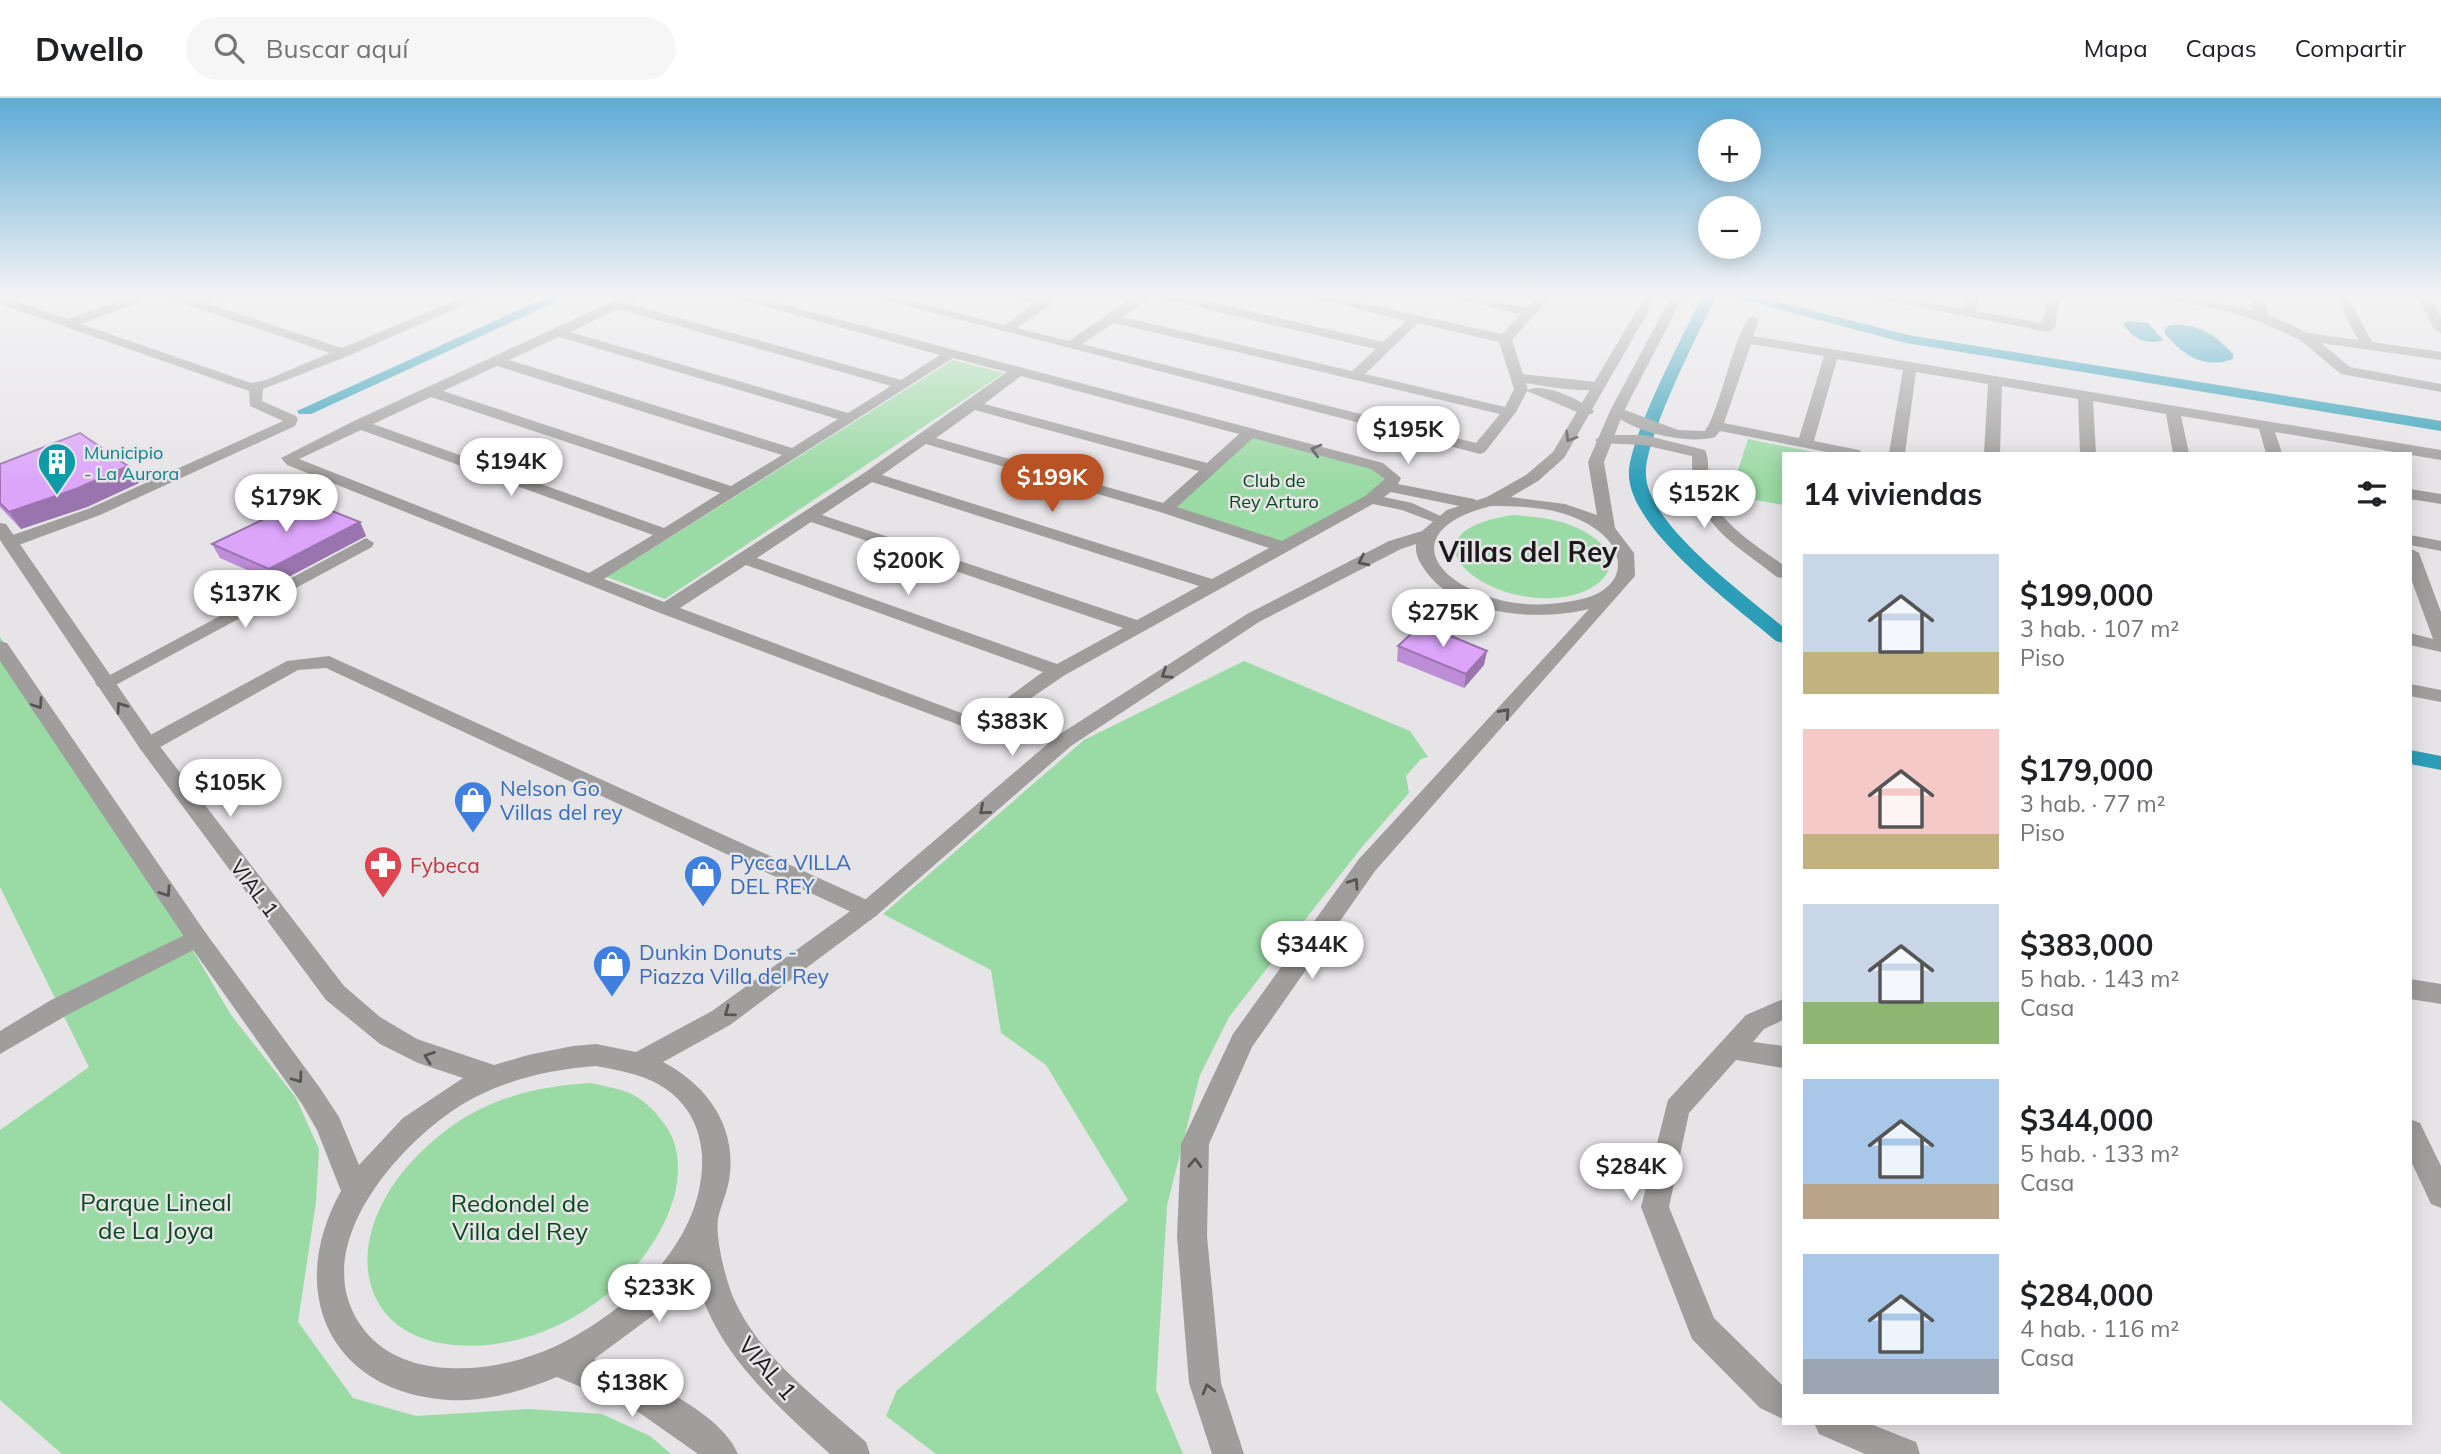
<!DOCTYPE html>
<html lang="es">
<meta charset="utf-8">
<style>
body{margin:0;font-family:Mulish,sans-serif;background:#f6f6f6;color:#202124;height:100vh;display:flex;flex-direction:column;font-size:26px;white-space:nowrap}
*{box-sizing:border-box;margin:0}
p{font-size:23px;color:#757577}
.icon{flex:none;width:38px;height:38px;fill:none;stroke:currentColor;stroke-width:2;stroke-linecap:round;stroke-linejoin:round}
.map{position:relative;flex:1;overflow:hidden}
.details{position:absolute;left:1782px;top:354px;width:630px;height:973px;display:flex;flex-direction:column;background:#fff;border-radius:0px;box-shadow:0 4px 18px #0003}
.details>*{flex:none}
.buttons{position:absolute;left:1698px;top:21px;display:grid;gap:14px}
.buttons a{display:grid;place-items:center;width:63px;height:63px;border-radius:50%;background:#fff;box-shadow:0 4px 18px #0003;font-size:35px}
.price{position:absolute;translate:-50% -60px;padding:0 16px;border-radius:24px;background:#fff;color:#222;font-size:23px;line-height:46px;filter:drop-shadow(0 2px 4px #0008)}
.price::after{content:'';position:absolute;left:50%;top:42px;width:21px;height:16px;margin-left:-10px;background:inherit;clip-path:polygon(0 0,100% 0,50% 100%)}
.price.current{background:#b95325;color:#fff}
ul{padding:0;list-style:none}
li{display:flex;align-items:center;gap:21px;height:175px;padding:0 21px}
li span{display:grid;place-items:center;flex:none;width:196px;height:140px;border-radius:0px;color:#555}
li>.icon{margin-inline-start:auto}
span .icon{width:84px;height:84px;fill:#fffc;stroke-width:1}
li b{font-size:30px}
h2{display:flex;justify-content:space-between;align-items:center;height:84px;padding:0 21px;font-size:30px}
header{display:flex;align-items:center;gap:42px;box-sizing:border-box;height:98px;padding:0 35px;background:#fff;border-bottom:2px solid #e0e0e0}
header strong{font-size:33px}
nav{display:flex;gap:38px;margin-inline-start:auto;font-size:24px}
.search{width:490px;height:63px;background:#f6f6f6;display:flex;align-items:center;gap:18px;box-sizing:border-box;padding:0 24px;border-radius:38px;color:#757577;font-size:26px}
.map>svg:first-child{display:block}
.green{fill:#9adaa4}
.water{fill:#2d9eb8}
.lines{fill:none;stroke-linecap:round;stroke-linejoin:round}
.canal{fill:#2d9eb8;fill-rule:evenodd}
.minor{fill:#9f9e9d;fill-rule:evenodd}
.tertiary{fill:#9f9e9d;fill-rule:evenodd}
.wall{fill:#bd8ed7}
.shaded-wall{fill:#9a74af}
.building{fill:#dca5fa;stroke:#9a74af;stroke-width:2}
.oneway{stroke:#565556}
.labels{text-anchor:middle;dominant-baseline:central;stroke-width:5;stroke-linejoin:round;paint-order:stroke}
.far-culture-label{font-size:18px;fill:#0d838f;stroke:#e6e4e7;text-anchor:start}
.far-park-label{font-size:18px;fill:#06481c;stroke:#e6e4e7}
.shop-label{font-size:21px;fill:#366cbe;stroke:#e6e4e7;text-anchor:start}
.health-label{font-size:21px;fill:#be3a42;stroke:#e6e4e7;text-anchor:start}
.street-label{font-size:21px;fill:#1b1a1b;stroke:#e6e4e7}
.near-park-label{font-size:24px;fill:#06481c;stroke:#e6e4e7}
.near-street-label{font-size:24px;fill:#1b1a1b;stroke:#e6e4e7}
.district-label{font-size:28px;font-weight:bold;fill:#1b1a1b;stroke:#e6e4e7}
</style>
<header>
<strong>Dwello</strong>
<div class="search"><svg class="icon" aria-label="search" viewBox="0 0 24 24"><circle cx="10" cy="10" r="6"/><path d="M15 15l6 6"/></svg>Buscar aquí</div>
<nav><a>Mapa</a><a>Capas</a><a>Compartir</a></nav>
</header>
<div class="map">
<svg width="2441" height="1356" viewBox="0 0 2441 1356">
<rect width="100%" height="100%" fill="#e6e4e7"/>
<g class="green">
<polygon points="953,262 1004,275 665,501 607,479"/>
<polygon points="1250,334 1389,374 1389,388 1283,449 1166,411"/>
<polygon points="1748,341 1818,355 1783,355 1783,407 1730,397"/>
<path d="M1513,417C1538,419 1563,421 1585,434C1633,461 1604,493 1563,499C1486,511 1392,435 1513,417Z"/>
<polygon points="0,539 116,721 231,917 296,1000 319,1051 316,1104 298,1224 353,1300 416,1318 528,1311 602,1316 650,1338 671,1356 62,1356 0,1302 0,1032 89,969 0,789"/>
<polygon points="1244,563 1410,633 1428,659 1421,661 1406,678 1409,695 1362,749 1229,919 1200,977 1167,1108 1156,1292 1183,1356 936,1356 886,1318 897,1292 1128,1102 1046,967 1001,935 991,872 883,816 1084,642"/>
<path d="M591,985C603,988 616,990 627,994C645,1001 659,1017 669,1033C680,1052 680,1077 674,1099C648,1188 546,1256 454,1247C370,1240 346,1166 387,1097C403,1069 430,1043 456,1025C498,997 543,988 591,985Z"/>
</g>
<g class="water">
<path d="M2127,223L2148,225L2163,242C2147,248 2132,240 2123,226Z"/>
<path d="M2172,227C2200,226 2214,236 2233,256V261C2204,272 2181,256 2164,234L2166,229Z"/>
</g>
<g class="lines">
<g class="canal">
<polygon points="556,195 575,195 311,316 299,316 297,313"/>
<path d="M1704,195H1718C1700,232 1643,342 1646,378C1649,428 1746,497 1783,529V545L1776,543C1736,509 1631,432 1629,378C1627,342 1686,232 1704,195Z"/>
<polygon points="1718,195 1744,195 1908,237 2441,323 2441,333 1906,245"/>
<polygon points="2410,652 2441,658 2441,672 2410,666"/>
</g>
<g class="minor">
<path d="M141,195H178L197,202L214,195H232L209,206L342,250L473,195H491L348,258L263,291L262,303L296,318L298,321L295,328L100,417L16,448H4L2,444L4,440L88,411L283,323L250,308L249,293L0,206V198L68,221ZM160,196L161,198L330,255L266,282L251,285L81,226Z"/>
<path d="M631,195H648L628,206L901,282L940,257L717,195H739L1383,365L1401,380L1398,386L1474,401L1482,406L1474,411L1391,394L1384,399L1412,405L1447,421L1439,426L1402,412L1373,406L1065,577L1003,619L982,628H962L660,515L287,367L281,360L354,323ZM618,211L891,288L848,315L570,234ZM559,239L838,321L792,350L509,262ZM953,260L1007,274L864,375L664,504L604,481ZM497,268L782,357L731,388L443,293ZM1021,278L1239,336L1207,365L984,306ZM431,299L720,395L664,430L373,326ZM975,312L1199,373L1163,405L936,340ZM361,332L653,437L589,475L299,361ZM1253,340L1371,371L1385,381L1365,398L1282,443L1177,409ZM926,346L1160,414L1269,450L1212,481L882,377ZM872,384L1199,488L1137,522L822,417ZM811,424L1123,530L1057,566L757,460ZM746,467L1043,574C1019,590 993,616 964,616L680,510Z"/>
<path d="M857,195H879L1004,227L1035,206L1000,195H1022L1044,201L1052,195H1067L1017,230L1069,243L1139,195H1171L1383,244L1406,223L1293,195H1317L1502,236L1521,216L1432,195H1457L1527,210L1541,195H1554L1512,242L1523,276C1537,278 1602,283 1607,287C1594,298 1544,288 1526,285L1528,292C1543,284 1582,302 1594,313L1592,316H1582L1527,293L1516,314L1485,354L1480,356ZM1152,198L1154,199L1376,251L1352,273L1122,219ZM1114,225L1500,316L1476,345L1082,246ZM1418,225L1499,244L1514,291L1505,309L1365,276Z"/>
<polygon points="1846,195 1875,195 1963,211 1969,195 1981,195 1975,213 2042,225 2049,195 2061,195 2055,230 2048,234"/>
<polygon points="2132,195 2181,197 2254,213 2249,195 2261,195 2269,217 2308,235 2358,242 2334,195 2346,195 2372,244 2441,254 2441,262 2321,245 2350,269 2441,286 2441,294 2341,276 2300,242 2261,224 2223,212"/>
<polygon points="2415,195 2427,195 2441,219 2441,235 2434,231"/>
<path d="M1752,218L1759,222L1753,238L2441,352V362L2275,334L2282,355H2266L2259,331L2181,318L2189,355H2173L2166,316L2093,303L2096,355H2080L2078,301L2002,288L2000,355H1984L1988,286L1916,274L1905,355H1889L1903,272L1837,261L1814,343L1859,352L1862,355H1832L1720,333L1715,339C1688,347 1630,334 1610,313L1617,309L1678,332L1705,333C1720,313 1737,224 1752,218ZM1751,246L1824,258L1799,340L1724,325Z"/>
<path d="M1603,337H1644L1705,352C1711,364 1706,381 1710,395C1720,427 1758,448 1783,467V480L1777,479C1730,442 1691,425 1692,358L1644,347L1598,345L1595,342Z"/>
<polygon points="2410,391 2441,396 2441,406 2410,401"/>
<polygon points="2410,437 2441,443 2441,453 2410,447"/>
<polygon points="366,440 374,445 372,449 112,589 98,589 95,585"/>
<polygon points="2410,450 2419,455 2441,514 2441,554 2410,547 2410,535 2433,541 2410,478"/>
<polygon points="329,558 876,806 880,812 876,818 868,821 860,818 326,570 298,572 155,652 141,652 138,647 141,642 287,563"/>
<polygon points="2410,586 2441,592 2441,604 2410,598"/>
<polygon points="197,831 205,834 209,840 205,846 69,916 0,956 0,933 51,902"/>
<polygon points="2410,881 2441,886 2441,906 2410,901"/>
<polygon points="1783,901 1783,922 1764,931 1753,944 1783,948 1783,970 1736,962 1689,1015 1669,1109 1714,1220 1783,1288 1783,1321 1760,1310 1692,1241 1641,1109 1668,1002 1746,917"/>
<polygon points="2410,1021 2420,1025 2441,1068 2441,1110 2431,1106 2410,1061"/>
<polygon points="1814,1325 1868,1325 1916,1344 1920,1356 1865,1356 1819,1336"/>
</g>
<path class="tertiary" d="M1647,195H1659L1564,360L1538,383L1511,399L1565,406L1597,417L1588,364L1610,313L1673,195H1685L1624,313L1604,364L1615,430L1634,455L1635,478L1375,773L1252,949L1209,1046L1207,1138L1221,1285L1244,1356H1212L1189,1285L1177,1138L1181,1046L1233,936L1359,761L1589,511C1540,523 1461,519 1427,475C1420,465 1415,458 1416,446L1401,451L1259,524L1071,648L876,818L730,927L663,964C705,986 735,1025 730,1075C729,1091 721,1106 718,1121C715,1140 726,1182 733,1199C759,1259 819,1302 866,1344L870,1356H830C773,1304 708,1248 694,1168L655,1216L594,1261C637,1277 720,1312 738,1356H698L634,1311L557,1279C523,1293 485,1304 448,1302C329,1294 285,1193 341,1093L317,1032L302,1006L189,846L0,563V543L7,545L205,834L320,990L339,1019L359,1067L403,1020L463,980L418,965L380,946L326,902L141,652L0,442V425L6,426L155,642L344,888L380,919L417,941L494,967L528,957L573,948L596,946L636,954L712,913L860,806L1057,638L1247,516L1389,443L1422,433L1447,412L1487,399L1526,377L1553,354ZM1491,408C1521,408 1553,409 1580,422C1631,445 1633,494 1572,503C1546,508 1518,508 1493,500C1421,477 1409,428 1491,408ZM596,968C621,973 649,977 670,994C690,1010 700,1031 702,1057C706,1142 627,1214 556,1248C524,1263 484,1272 449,1270C417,1269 385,1258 365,1233C304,1157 390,1056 452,1013C495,984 544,972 596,968Z"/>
</g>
<g class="wall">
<polygon points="0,366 139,385 87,409 21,431 0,409"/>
<polygon points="360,424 366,438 277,485 220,460 212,446"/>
<polygon points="1398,548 1484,567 1464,590 1397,563"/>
</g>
<g class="shaded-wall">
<polygon points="128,368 139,385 87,409 21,431 9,414"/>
<polygon points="360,424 366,438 277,485 269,471"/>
<polygon points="1487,553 1484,567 1464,590 1466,576"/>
</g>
<g class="building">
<polygon points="80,335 128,368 76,391 9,414 0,405 0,366"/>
<polygon points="304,402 360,424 269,471 212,446"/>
<polygon points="1422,526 1487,553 1466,576 1398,548"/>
</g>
<defs><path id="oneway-chevron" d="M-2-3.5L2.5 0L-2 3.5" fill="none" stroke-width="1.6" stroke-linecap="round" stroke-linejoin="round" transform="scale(1.75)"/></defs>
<g class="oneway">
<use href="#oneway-chevron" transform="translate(1570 339) rotate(122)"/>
<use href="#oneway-chevron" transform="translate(1316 352) rotate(-165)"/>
<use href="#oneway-chevron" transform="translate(1363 463) rotate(154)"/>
<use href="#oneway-chevron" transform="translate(1166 576) rotate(147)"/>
<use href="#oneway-chevron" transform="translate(38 606) rotate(56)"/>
<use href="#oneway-chevron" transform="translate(121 609) rotate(-125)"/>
<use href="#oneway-chevron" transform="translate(1505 615) rotate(-48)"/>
<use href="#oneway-chevron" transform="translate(984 712) rotate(139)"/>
<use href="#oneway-chevron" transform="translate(1354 785) rotate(-55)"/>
<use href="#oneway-chevron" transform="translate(166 794) rotate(56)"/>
<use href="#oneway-chevron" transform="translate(729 914) rotate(144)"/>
<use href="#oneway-chevron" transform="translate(429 959) rotate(-160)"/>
<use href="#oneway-chevron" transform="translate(298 980) rotate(54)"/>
<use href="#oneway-chevron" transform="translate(1195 1065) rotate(-88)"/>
<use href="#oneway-chevron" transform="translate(1208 1291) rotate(-105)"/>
</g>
<linearGradient id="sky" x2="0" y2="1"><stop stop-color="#5dabd5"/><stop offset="0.51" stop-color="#f4f3f4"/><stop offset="1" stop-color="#f4f3f4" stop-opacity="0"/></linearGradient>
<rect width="2441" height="385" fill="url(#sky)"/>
<defs>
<g id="building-pin" transform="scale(2.0125)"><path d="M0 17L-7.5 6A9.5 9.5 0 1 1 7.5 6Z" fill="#0f9aa8" stroke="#e6e4e7"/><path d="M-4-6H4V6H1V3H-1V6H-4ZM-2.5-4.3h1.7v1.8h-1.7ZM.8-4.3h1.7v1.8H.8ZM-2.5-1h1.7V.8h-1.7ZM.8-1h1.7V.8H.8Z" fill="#fff"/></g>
<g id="shop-pin" transform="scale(2.0125)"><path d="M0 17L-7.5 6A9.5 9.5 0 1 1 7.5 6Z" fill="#3f7fe0" stroke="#e6e4e7"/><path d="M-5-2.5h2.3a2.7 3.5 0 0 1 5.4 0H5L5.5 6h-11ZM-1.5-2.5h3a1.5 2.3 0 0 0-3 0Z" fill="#fff"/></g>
<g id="pharmacy-pin" transform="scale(2.0125)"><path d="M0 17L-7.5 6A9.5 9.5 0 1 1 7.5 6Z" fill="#e0444e" stroke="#e6e4e7"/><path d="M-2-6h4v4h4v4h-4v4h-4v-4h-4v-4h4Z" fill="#fff"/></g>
</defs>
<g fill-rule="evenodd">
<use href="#building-pin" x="57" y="364"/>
<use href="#shop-pin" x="473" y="702"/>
<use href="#pharmacy-pin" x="383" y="767"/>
<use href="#shop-pin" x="703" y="776"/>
<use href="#shop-pin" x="612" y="866"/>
</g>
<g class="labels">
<g class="far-culture-label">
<text x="84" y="354">Municipio<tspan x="84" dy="21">- La Aurora</tspan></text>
</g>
<g class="far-park-label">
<text x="1274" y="382">Club de<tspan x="1274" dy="21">Rey Arturo</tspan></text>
</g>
<g class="shop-label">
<text x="500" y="690">Nelson Go<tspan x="500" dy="24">Villas del rey</tspan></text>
<text x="730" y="764">Pycca VILLA<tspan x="730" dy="24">DEL REY</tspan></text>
<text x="639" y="854">Dunkin Donuts -<tspan x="639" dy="24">Piazza Villa del Rey</tspan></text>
</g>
<g class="health-label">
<text x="410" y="767">Fybeca</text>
</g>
<g class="street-label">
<text transform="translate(255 790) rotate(53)">VIAL 1</text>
</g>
<g class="near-park-label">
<text x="156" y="1104">Parque Lineal<tspan x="156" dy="28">de La Joya</tspan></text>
<text x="520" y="1105">Redondel de<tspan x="520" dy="28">Villa del Rey</tspan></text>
</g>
<g class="near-street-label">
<text transform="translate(768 1270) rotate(49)">VIAL 1</text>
</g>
<g class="district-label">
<text x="1528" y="453">Villas del Rey</text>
</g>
</g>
</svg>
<div class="buttons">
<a>+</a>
<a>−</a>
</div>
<b class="price" style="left:1408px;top:368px">$195K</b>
<b class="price" style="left:511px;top:400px">$194K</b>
<b class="price current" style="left:1052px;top:416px">$199K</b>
<b class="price" style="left:1704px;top:432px">$152K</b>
<b class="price" style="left:286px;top:436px">$179K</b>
<b class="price" style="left:908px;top:499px">$200K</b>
<b class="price" style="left:245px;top:532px">$137K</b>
<b class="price" style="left:1443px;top:551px">$275K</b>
<b class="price" style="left:1012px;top:660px">$383K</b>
<b class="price" style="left:230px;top:721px">$105K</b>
<b class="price" style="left:1312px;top:883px">$344K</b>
<b class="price" style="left:1631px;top:1105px">$284K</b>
<b class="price" style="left:659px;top:1226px">$233K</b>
<b class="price" style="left:632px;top:1321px">$138K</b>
<section class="details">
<h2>14 viviendas<svg class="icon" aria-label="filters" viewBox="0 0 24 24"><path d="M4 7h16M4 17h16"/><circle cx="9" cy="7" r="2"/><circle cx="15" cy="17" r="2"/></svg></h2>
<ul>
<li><span style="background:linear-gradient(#c9d6e8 70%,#c2b280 0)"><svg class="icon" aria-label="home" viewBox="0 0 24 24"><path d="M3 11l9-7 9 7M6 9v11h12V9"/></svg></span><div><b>$199,000</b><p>3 hab. · 107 m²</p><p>Piso</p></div></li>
<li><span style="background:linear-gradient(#f6c9c9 75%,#c2b280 0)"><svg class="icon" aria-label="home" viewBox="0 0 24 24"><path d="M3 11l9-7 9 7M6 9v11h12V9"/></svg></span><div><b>$179,000</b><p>3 hab. · 77 m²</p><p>Piso</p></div></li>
<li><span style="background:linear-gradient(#c9d6e8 70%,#8fb573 0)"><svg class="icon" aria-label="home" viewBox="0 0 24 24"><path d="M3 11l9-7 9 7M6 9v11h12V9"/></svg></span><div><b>$383,000</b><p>5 hab. · 143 m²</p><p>Casa</p></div></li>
<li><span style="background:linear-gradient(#a9c7e8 75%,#b9a48a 0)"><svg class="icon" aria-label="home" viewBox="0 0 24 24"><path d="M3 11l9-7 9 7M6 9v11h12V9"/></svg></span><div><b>$344,000</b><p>5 hab. · 133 m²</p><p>Casa</p></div></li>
<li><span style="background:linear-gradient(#a9c7e8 75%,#9aa5b1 0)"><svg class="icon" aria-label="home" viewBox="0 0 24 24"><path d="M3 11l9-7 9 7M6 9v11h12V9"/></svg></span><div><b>$284,000</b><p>4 hab. · 116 m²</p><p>Casa</p></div></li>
</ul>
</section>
</div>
